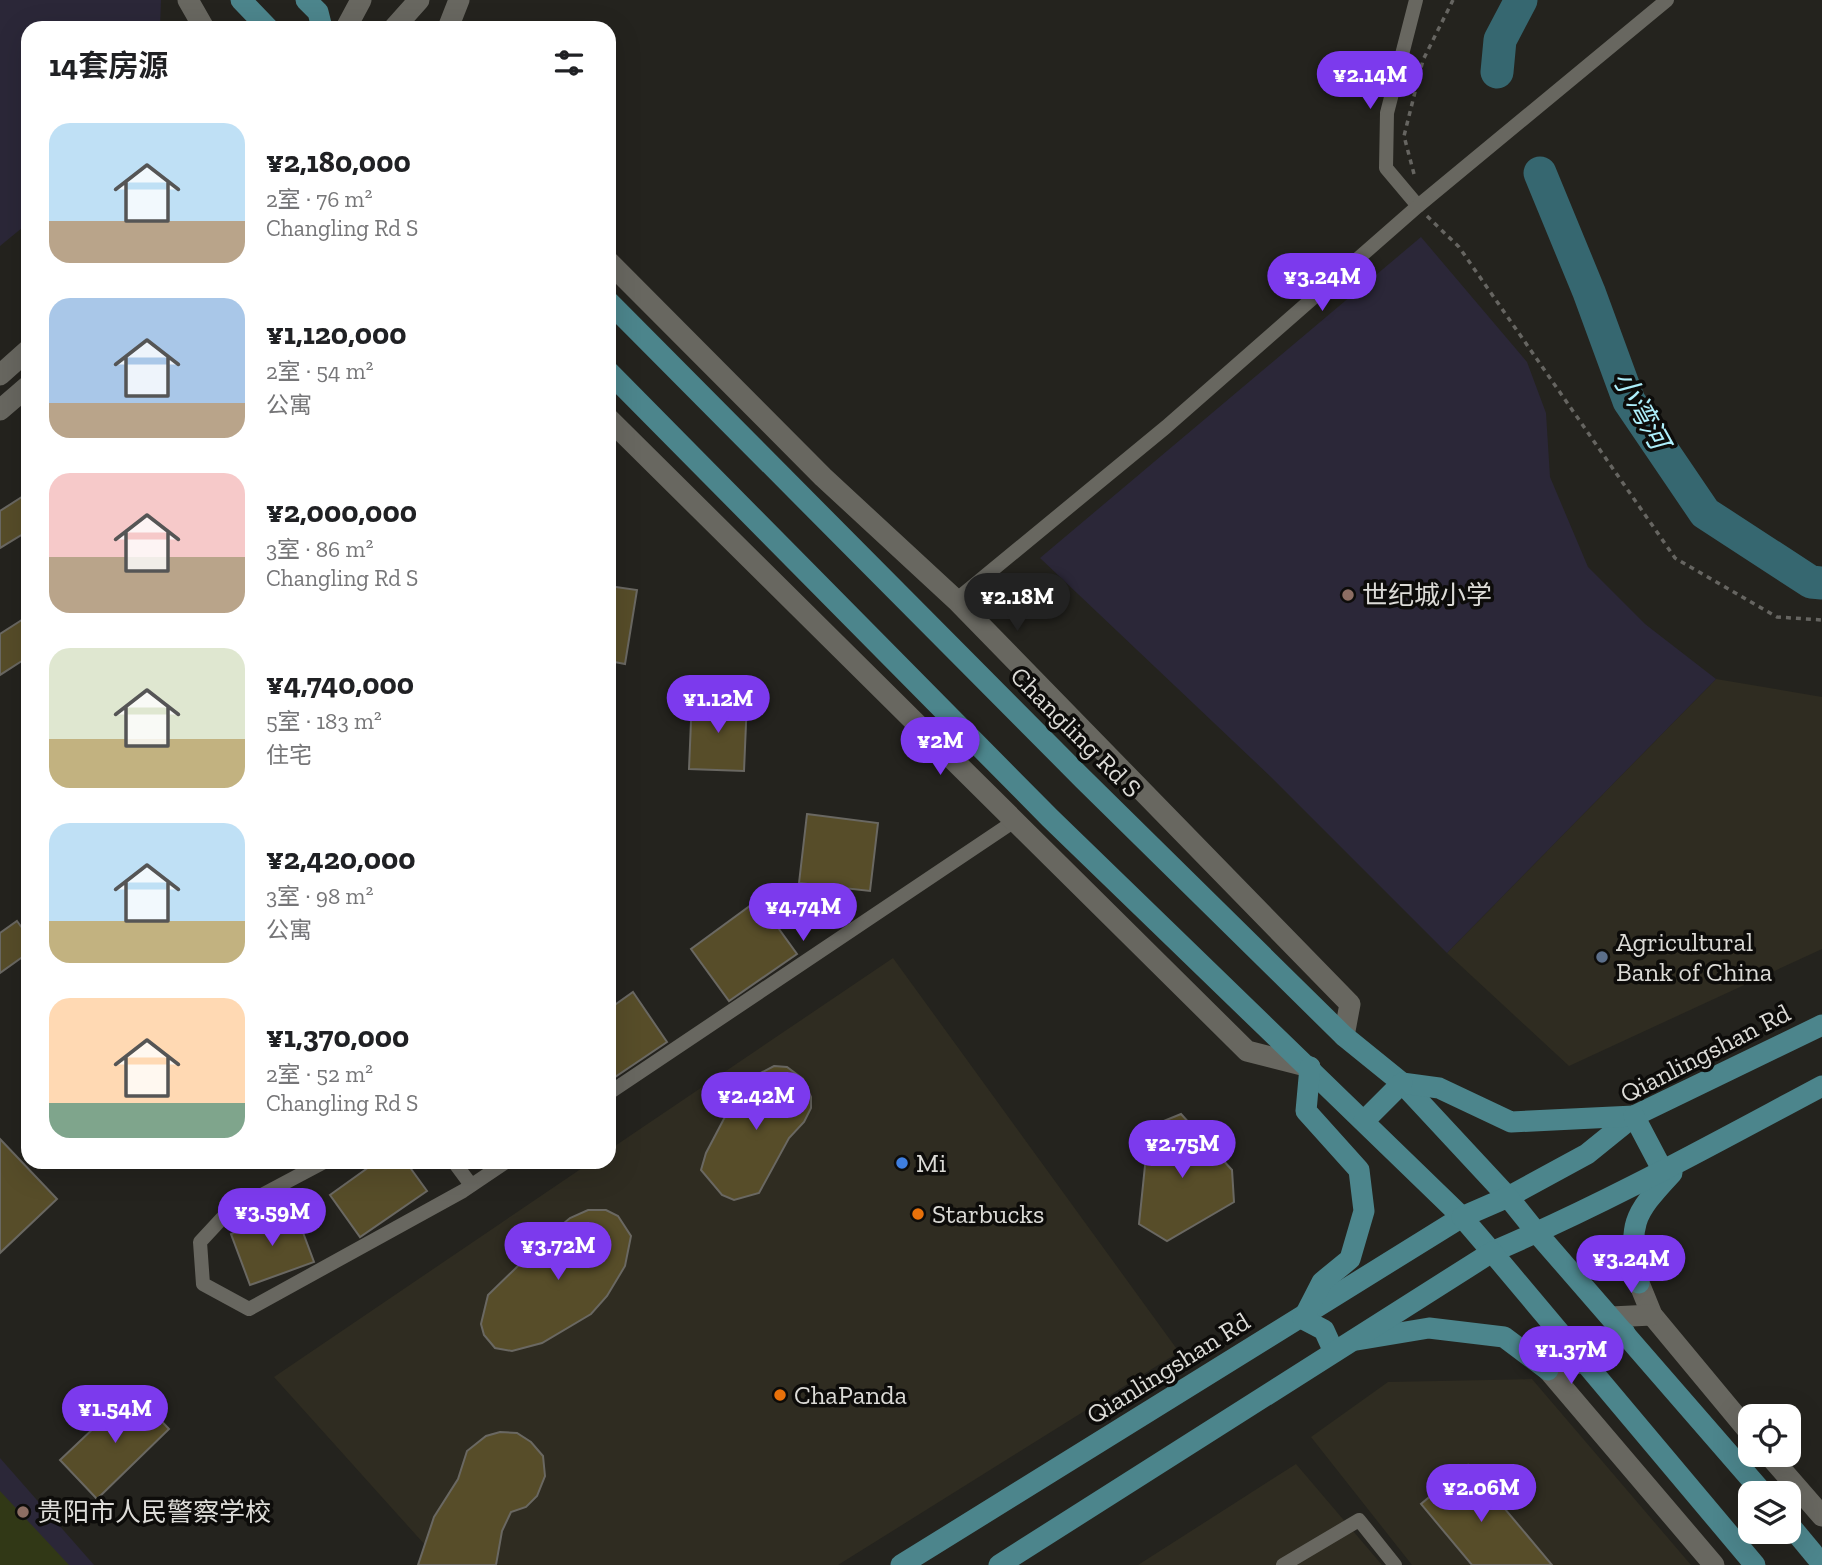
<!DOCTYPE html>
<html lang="zh">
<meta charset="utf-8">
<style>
body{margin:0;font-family:"Zilla Slab","Noto Sans SC",serif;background:#f6f6f6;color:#202124;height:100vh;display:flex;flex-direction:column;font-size:26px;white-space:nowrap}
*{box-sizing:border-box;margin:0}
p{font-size:23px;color:#757577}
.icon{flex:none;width:38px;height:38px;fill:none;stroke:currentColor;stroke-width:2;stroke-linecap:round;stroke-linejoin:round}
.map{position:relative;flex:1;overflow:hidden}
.sheet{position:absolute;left:21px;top:21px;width:595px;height:1148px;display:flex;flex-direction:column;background:#fff;border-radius:21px;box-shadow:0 7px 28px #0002}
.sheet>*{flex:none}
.buttons{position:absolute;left:1738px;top:1404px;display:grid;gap:14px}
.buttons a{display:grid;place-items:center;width:63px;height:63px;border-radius:14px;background:#fff;box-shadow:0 7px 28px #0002;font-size:35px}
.price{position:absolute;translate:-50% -60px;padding:0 16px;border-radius:24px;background:#7c3aed;color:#fff;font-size:23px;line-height:46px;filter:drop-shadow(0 2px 4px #0008)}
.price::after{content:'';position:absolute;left:50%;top:42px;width:21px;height:16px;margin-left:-10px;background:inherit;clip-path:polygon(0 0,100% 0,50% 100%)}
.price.active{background:#222;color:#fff}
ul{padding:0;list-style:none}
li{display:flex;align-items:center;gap:21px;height:175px;padding:0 28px}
li span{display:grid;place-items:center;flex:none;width:196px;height:140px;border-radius:21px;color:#555}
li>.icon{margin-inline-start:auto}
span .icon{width:84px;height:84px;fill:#fffc;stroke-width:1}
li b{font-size:30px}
h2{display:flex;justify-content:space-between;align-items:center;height:84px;padding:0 28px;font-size:30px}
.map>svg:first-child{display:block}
.built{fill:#2f2c21}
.education{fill:#2b2738}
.green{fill:#313816}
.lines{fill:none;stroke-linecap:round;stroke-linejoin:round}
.river{stroke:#366770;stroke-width:33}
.building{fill:#574d29;stroke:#6a6862;stroke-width:2}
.path{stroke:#666561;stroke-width:3.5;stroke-dasharray:5 5;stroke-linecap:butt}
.street{stroke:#686760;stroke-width:14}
.secondary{stroke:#686760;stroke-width:21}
.primary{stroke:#4c858c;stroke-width:21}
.education-dot{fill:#8d6e63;stroke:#0d0c0a;stroke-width:2.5}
.service-dot{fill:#5c6f8a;stroke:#0d0c0a;stroke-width:2.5}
.shop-dot{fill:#3f7fe0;stroke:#0d0c0a;stroke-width:2.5}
.food-dot{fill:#e8710a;stroke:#0d0c0a;stroke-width:2.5}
.labels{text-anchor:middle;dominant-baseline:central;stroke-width:7;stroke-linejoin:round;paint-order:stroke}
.poi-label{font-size:26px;fill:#dcdbd7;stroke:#0d0c0a;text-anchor:start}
.street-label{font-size:26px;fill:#dcdbd7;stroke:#0d0c0a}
.water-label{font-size:28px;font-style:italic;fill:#adeefa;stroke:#0d0c0a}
</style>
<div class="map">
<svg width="1822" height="1565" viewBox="0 0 1822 1565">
<rect width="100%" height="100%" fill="#24231e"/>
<g class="built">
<polygon points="1716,679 1822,697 1822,949 1569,1066 1447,953"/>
<polygon points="893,958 1179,1352 838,1565 443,1565 274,1377 591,1162 609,1162 609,1150"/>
<polygon points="1532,1379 1691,1565 1412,1565 1311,1437 1388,1382"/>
<polygon points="1296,1464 1382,1565 1138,1565"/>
</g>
<g class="education">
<polygon points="0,0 161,0 160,28 28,28 28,223 0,246"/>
<polygon points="1421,237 1527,362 1546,413 1550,477 1588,567 1645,624 1716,679 1447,953 1271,777 1040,558"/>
<polygon points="0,1458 94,1565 0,1565"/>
</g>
<polygon class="green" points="0,1491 69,1565 0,1565"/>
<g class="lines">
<g class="river">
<polyline points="1497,72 1500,40 1521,0"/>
<polyline points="1540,173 1589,292 1629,401 1705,513 1811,582 1822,583"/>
</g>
</g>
<g class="building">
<polygon points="28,493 28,531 0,548 0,511"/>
<polygon points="609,586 637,590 625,664 609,661"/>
<polygon points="28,616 28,657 0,675 0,634"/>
<polygon points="692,698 747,700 744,771 689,769"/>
<polygon points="807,814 878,823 870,891 799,883"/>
<polygon points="758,900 797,954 729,1001 691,949"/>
<polygon points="17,921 28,936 28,953 0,973 0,933"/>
<polygon points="633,992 667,1042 609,1081 609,1009"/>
<polygon points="774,1066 787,1067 803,1079 811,1097 811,1108 804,1122 789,1138 759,1193 734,1200 722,1195 701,1170 706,1153 739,1090 751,1078"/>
<polygon points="1181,1114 1232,1170 1234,1202 1167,1241 1139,1224 1149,1127"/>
<polygon points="0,1139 57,1199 0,1253"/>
<polygon points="376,1162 406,1162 427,1191 360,1237 330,1195"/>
<polygon points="588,1210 606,1210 618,1216 631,1236 625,1266 607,1296 591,1314 542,1343 512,1351 495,1348 484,1335 481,1324 488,1295 551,1234 570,1218"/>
<polygon points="295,1211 314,1262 250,1285 231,1234"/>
<polygon points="133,1391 169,1429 97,1499 60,1460"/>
<polygon points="500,1432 517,1433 531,1442 543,1456 545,1476 537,1496 526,1507 511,1512 502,1531 496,1565 418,1565 434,1517 458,1479 467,1451 486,1436"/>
<polygon points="1468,1465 1552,1565 1472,1565 1421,1504"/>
</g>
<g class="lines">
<g class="path">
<polyline points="1414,174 1404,136 1423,60 1453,0"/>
<polyline points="1427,216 1459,247 1675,558 1777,617 1822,620"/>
</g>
<g class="street">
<polyline points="1416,0 1387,113 1386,168 1418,206"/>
<polyline points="956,600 1166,427 1418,206 1667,0"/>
<polyline points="609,1093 1016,820"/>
<polyline points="324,1162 226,1214 200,1242 203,1284 249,1309 463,1191 506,1162"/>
<polyline points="454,1162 471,1185"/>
<polyline points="1283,1565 1359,1520 1395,1565"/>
</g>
<g class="secondary">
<polyline points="188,0 204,28"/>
<polyline points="346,28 361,0"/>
<polyline points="394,28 419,0"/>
<polyline points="448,28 459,0"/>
<polyline points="609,262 823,477 956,600 1350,1004 1344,1036"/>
<polyline points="0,375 28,350"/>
<polyline points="0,410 28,386"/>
<polyline points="609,419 1247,1051 1310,1067"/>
<polyline points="1639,1283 1652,1315 1750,1433"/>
<polyline points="1611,1317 1652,1315"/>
<polyline points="1584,1362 1548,1370 1714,1565"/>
<polyline points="1768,1454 1822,1516"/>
</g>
<g class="primary">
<polyline points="241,0 268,28"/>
<polyline points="306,0 318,12 322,28"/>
<polyline points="609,302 1083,779 1344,1036 1402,1083 1508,1197 1587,1154 1634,1116 1822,1025"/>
<polyline points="609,372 1050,818 1462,1217 901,1565"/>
<polyline points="1310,1067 1306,1111 1359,1170 1364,1211 1350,1259 1322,1282 1303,1319 1324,1330 1334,1352"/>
<polyline points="1402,1083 1439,1088 1511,1122 1634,1116"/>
<polyline points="1634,1116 1663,1171"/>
<polyline points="1364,1121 1402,1083"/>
<path d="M1639,1283C1628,1224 1632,1216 1672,1173"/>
<polyline points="1357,1340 1429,1328 1504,1337 1548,1370"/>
<polyline points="1584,1362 1625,1333"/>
<path d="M1763,1493L1537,1233L1508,1197L1462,1217L1492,1252C1605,1204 1713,1144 1822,1086"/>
<polyline points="1788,1523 1822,1564"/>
<polyline points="999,1565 1492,1252 1755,1565"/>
</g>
</g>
<g class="education-dot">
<circle cx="1348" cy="595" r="7"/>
<circle cx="23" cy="1512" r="7"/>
</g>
<circle class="service-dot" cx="1602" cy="957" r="7"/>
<circle class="shop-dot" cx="902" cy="1163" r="7"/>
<g class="food-dot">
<circle cx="918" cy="1214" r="7"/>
<circle cx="780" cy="1395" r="7"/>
</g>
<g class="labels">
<g class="poi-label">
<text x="1362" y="595">世纪城小学</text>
<text x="1616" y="942">Agricultural<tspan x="1616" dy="30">Bank of China</tspan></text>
<text x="916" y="1163">Mi</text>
<text x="932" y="1214">Starbucks</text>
<text x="794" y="1395">ChaPanda</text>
<text x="37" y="1512">贵阳市人民警察学校</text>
</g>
<g class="street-label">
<text transform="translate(1076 732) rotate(45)">Changling Rd S</text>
<text transform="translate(1705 1053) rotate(-27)">Qianlingshan Rd</text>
<text transform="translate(1168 1368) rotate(-32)">Qianlingshan Rd</text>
</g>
<g class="water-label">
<text transform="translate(1641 410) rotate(61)">小湾河</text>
</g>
</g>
</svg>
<div class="buttons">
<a><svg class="icon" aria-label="locate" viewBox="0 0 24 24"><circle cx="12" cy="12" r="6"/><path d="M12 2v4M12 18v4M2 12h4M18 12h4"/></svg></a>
<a><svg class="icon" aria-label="layers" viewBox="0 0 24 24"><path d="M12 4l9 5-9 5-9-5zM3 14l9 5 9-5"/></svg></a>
</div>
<b class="price" style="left:1370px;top:111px">¥2.14M</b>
<b class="price" style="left:1322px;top:313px">¥3.24M</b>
<b class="price active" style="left:1017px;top:633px">¥2.18M</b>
<b class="price" style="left:718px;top:735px">¥1.12M</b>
<b class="price" style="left:940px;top:777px">¥2M</b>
<b class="price" style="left:803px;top:943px">¥4.74M</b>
<b class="price" style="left:756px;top:1132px">¥2.42M</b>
<b class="price" style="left:1182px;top:1180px">¥2.75M</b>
<b class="price" style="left:272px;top:1248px">¥3.59M</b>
<b class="price" style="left:558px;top:1282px">¥3.72M</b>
<b class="price" style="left:1631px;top:1295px">¥3.24M</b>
<b class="price" style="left:1571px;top:1386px">¥1.37M</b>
<b class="price" style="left:115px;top:1445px">¥1.54M</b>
<b class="price" style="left:1481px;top:1524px">¥2.06M</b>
<section class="sheet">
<h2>14套房源<svg class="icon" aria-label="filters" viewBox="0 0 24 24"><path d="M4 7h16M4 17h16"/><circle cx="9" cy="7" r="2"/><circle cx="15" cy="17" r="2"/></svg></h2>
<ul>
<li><span style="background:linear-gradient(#bfe0f5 70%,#b9a48a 0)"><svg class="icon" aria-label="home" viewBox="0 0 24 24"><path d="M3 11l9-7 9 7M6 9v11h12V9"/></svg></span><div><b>¥2,180,000</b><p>2室 · 76 m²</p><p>Changling Rd S</p></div></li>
<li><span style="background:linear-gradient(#a9c7e8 75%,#b9a48a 0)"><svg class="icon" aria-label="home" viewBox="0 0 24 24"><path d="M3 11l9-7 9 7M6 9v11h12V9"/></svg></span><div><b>¥1,120,000</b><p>2室 · 54 m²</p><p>公寓</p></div></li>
<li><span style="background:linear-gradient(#f6c9c9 60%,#b9a48a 0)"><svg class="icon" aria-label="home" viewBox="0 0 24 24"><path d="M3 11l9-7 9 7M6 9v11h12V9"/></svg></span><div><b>¥2,000,000</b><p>3室 · 86 m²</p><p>Changling Rd S</p></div></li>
<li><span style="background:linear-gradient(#dfe7d0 65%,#c2b280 0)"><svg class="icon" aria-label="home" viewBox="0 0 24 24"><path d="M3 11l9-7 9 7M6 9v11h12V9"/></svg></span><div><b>¥4,740,000</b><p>5室 · 183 m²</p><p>住宅</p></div></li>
<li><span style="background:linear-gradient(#bfe0f5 70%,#c2b280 0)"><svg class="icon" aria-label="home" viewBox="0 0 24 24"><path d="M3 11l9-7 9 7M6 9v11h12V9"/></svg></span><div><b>¥2,420,000</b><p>3室 · 98 m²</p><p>公寓</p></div></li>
<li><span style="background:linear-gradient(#ffd9b3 75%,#7fa58c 0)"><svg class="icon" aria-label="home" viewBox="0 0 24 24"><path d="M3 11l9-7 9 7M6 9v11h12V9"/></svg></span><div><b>¥1,370,000</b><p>2室 · 52 m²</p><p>Changling Rd S</p></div></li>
</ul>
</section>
</div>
